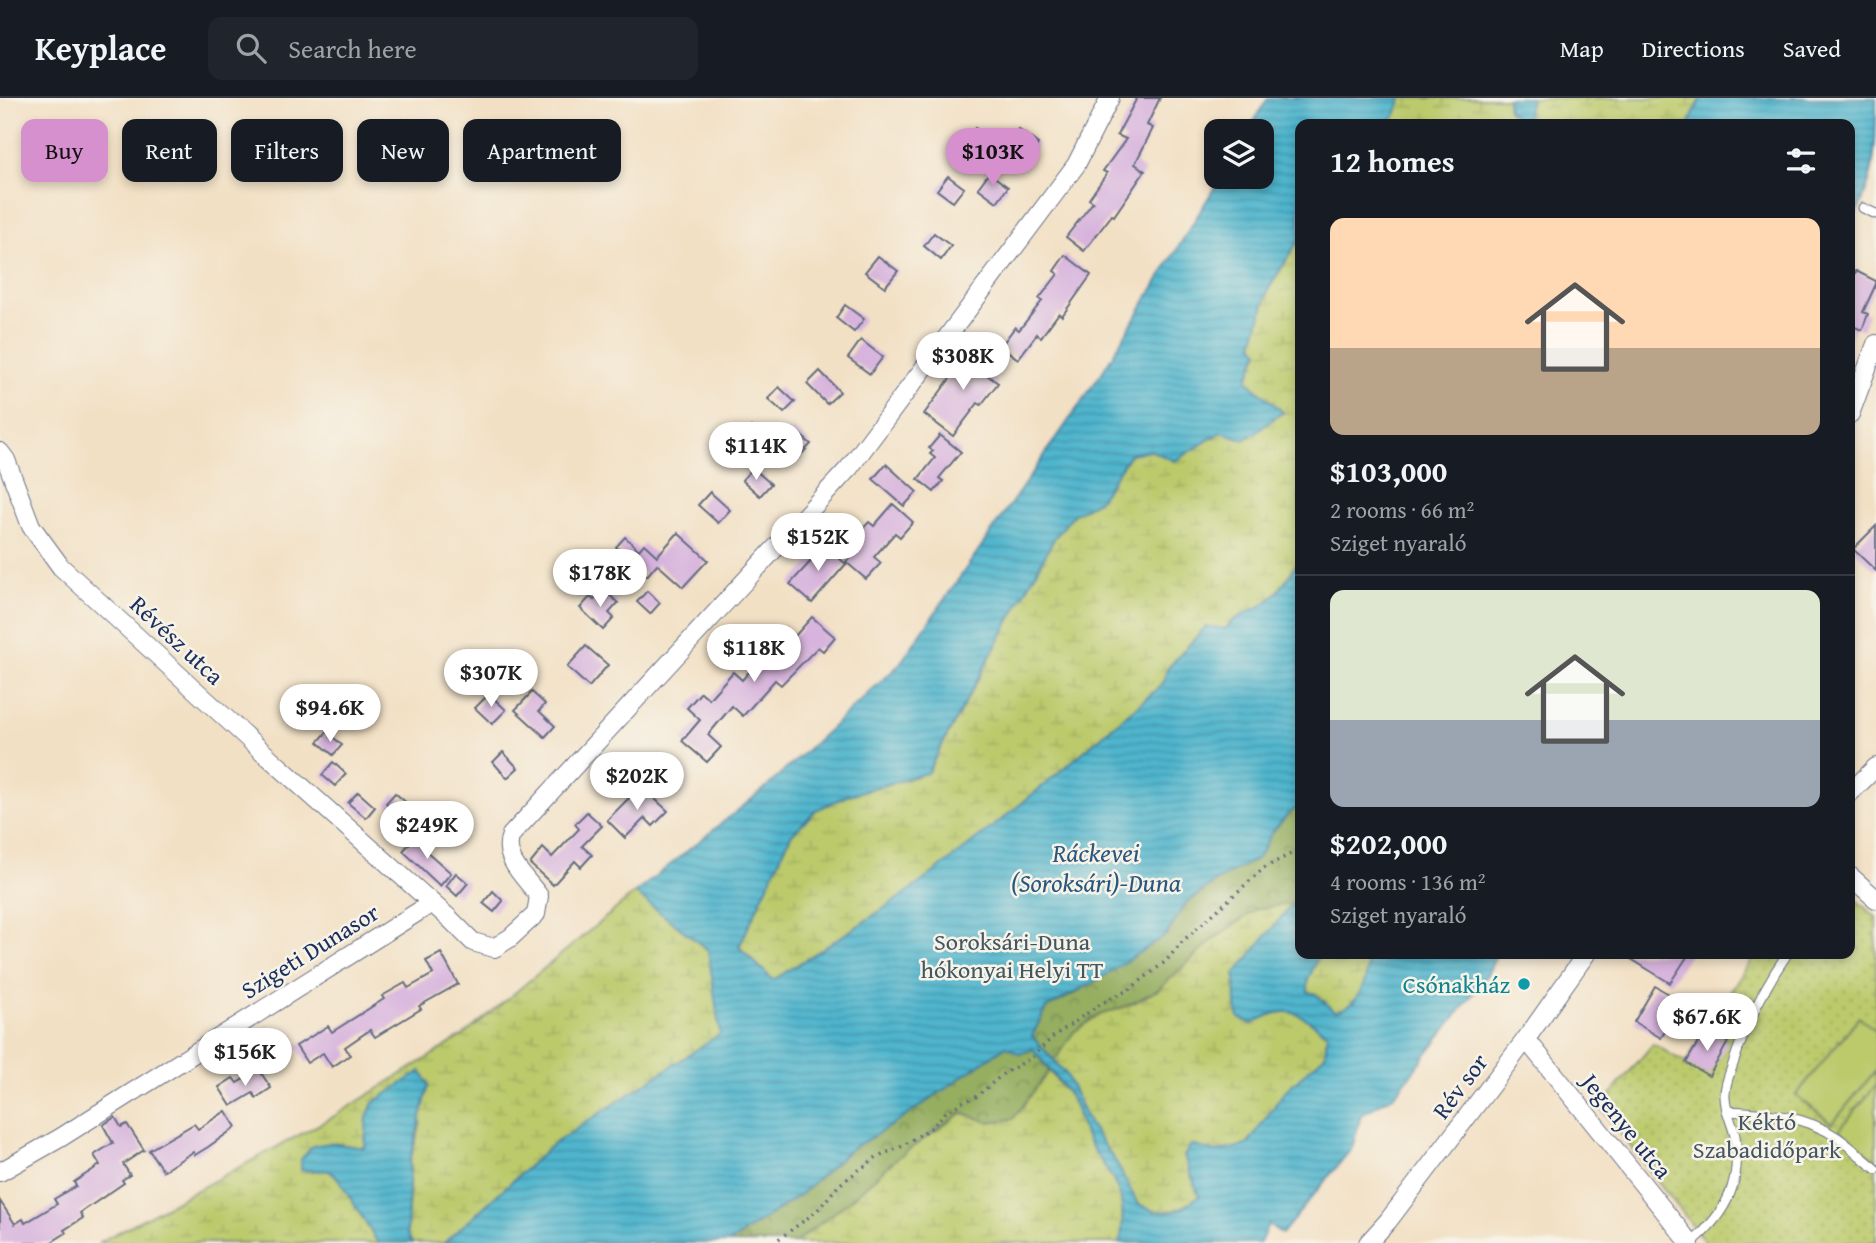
<!DOCTYPE html>
<meta charset="utf-8">
<style>
body{margin:0;font-family:"Gentium Book Plus",serif;background:#20242c;color:#f1f3f6;height:100vh;display:flex;flex-direction:column;font-size:26px;white-space:nowrap}
*{box-sizing:border-box;margin:0}
p{font-size:23px;color:#9ea1a6}
.icon{flex:none;width:38px;height:38px;fill:none;stroke:currentColor;stroke-width:2;stroke-linecap:round;stroke-linejoin:round}
.map{position:relative;flex:1;overflow:hidden}
.sheet{position:absolute;left:1295px;top:21px;width:560px;height:840px;display:flex;flex-direction:column;background:#171b24;border-radius:14px;box-shadow:0 4px 10px #0003}
.sheet>*{flex:none}
.guide{position:absolute;left:21px;top:21px;width:665px;height:63px;display:flex;gap:14px}
.tools{position:absolute;left:1204px;top:21px;display:grid;gap:14px}
.tools a{display:grid;place-items:center;width:70px;height:70px;border-radius:14px;background:#171b24;box-shadow:0 4px 10px #0003;font-size:35px}
.price{position:absolute;translate:-50% -60px;padding:0 16px;border-radius:24px;background:#fff;color:#222;font-size:23px;line-height:46px;filter:drop-shadow(0 2px 4px #0008)}
.price::after{content:'';position:absolute;left:50%;top:42px;width:21px;height:16px;margin-left:-10px;background:inherit;clip-path:polygon(0 0,100% 0,50% 100%)}
.price.current{background:#d690ce;color:#111}
ul{padding:0;list-style:none}
li{display:grid;align-content:center;gap:14px;height:371px;padding:0 35px}
li+li{border-top:2px solid #363941}
li span{display:grid;place-items:center;height:217px;border-radius:14px;color:#555}
li>.icon{margin-inline-start:auto}
span .icon{width:126px;height:126px;fill:#fffc;stroke-width:1}
li b{font-size:30px}
h2{display:flex;justify-content:space-between;align-items:center;height:84px;padding:0 35px;font-size:30px}
.chip{padding:0 24px;border-radius:14px;background:#171b24;box-shadow:0 4px 10px #0003;font-size:24px;line-height:63px}
.chip.current{background:#d690ce;color:#111}
header{display:flex;align-items:center;gap:42px;box-sizing:border-box;height:98px;padding:0 35px;background:#171b24;border-bottom:2px solid #363941}
header strong{font-size:33px}
nav{display:flex;gap:38px;margin-inline-start:auto;font-size:24px}
.search{width:490px;height:63px;background:#20242c;display:flex;align-items:center;gap:18px;box-sizing:border-box;padding:0 24px;border-radius:14px;color:#9ea1a6;font-size:26px}
.map>svg:first-child{display:block}
.green{fill:url(#green-dots);stroke:#6c7c65;stroke-width:2}
.forest{fill:url(#forest-crowns);stroke:#586e5f;stroke-width:2}
.wetland{fill:url(#wetland-marsh);stroke:#6c7c65;stroke-width:2}
.pitch{fill:#bcca6c;stroke:#6c7c65;stroke-width:2}
.water{fill:url(#water-rules);stroke:#357296;stroke-width:2}
.building{fill:#d7b3dd}
.lines{fill:none;stroke-linecap:round;stroke-linejoin:round}
.lane-casing{stroke:#666d82;stroke-width:11}
.street-casing{stroke:#666d82;stroke-width:20}
.path{stroke:#666d82;stroke-width:3.5;stroke-dasharray:2 5;stroke-linecap:butt}
.lane{stroke:#fff;stroke-width:9}
.street{stroke:#fff;stroke-width:18}
.culture-dot{fill:#0f9aa8;stroke:#f7f3e8;stroke-width:2.5}
.labels{text-anchor:middle;dominant-baseline:central;stroke-width:5;stroke-linejoin:round;paint-order:stroke}
.street-label{font-size:24px;fill:#1b2f5e;stroke:#f7f3e8}
.park-label{font-size:24px;fill:#435662;stroke:#f7f3e8}
.culture-label{font-size:24px;fill:#0d838f;stroke:#f7f3e8;text-anchor:end}
.water-label{font-size:26px;font-style:italic;fill:#2b577f;stroke:#f7f3e8}
</style>
<header>
<strong>Keyplace</strong>
<div class="search"><svg class="icon" aria-label="search" viewBox="0 0 24 24"><circle cx="10" cy="10" r="6"/><path d="M15 15l6 6"/></svg>Search here</div>
<nav><a>Map</a><a>Directions</a><a>Saved</a></nav>
</header>
<div class="map">
<svg width="1876" height="1145" viewBox="0 0 1876 1145">
<defs>
<pattern id="green-dots" width="8" height="8" patternUnits="userSpaceOnUse" patternTransform="scale(1.75)"><rect width="8" height="8" fill="#bcca6c"/><path d="M2 2h.1M6 6h.1" fill="none" stroke="#a1ae60" stroke-width="1.8" stroke-linecap="round"/></pattern>
<pattern id="forest-crowns" width="20" height="18" patternUnits="userSpaceOnUse" patternTransform="scale(1.75)"><rect width="20" height="18" fill="#95ae60"/><path d="M2 6a3 3 0 1 1 6 0M12 15a3 3 0 1 1 6 0" fill="none" stroke="#798e52"/></pattern>
<pattern id="wetland-marsh" width="20" height="14" patternUnits="userSpaceOnUse" patternTransform="scale(1.75)"><rect width="20" height="14" fill="#bcca6c"/><path d="M1 5h8M5 5V1M11 12h8M15 12V8" fill="none" stroke="#a1ae60"/></pattern>
<pattern id="water-rules" width="6" height="5" patternUnits="userSpaceOnUse" patternTransform="scale(1.75)"><rect width="6" height="5" fill="#4fb5cd"/><path d="M0 2.5h6" fill="none" stroke="#4194aa"/></pattern>
</defs>
<rect width="100%" height="100%" fill="#f7f3e8"/>
<filter id="ink" filterUnits="userSpaceOnUse"><feTurbulence type="fractalNoise" baseFrequency=".0143" numOctaves="2"/><feDisplacementMap in="SourceGraphic" scale="14" xChannelSelector="R" yChannelSelector="G"/><feConvolveMatrix kernelMatrix="1 2 1 2 8 2 1 2 1" color-interpolation-filters="sRGB"/></filter>
<filter id="wash" filterUnits="userSpaceOnUse"><feTurbulence type="fractalNoise" baseFrequency=".00686" numOctaves="4" result="noise"/><feDisplacementMap in="SourceGraphic" scale="28" xChannelSelector="R" yChannelSelector="G"/><feGaussianBlur stdDeviation="1.57" result="paint"/><feColorMatrix in="noise" values="0 0 0 0 0 0 0 0 0 0 0 0 0 0 0 0 0 1.4 0 .05"/><feComposite in="paint" operator="in"/></filter>
<g filter="url(#wash)">
<rect width="100%" height="100%" fill="#f2e0c4"/>
<polygon class="green" points="1850,797 1876,819 1876,1145 1706,1145 1600,1009 1653,946 1686,965 1705,932 1756,856 1850,856"/>
<g class="forest">
<polygon points="1300,708 1300,786 1293,805 1257,811 1214,841 1158,892 1127,908 1097,918 1074,934 1054,963 1032,938 1046,910 1074,896 1167,836 1185,806 1218,782 1257,760 1272,734 1288,716"/>
<polygon points="1006,948 1033,951 1049,973 1013,1021 989,1024 961,1015 897,1060 849,1103 795,1145 729,1145 802,1095 848,1053 899,1023"/>
</g>
<g class="wetland">
<polygon points="1402,0 1507,0 1508,12 1527,18 1531,0 1701,0 1689,26 1384,26 1396,17"/>
<path d="M1300,140V459C1291,476 1279,497 1262,507C1246,516 1239,516 1225,531L1206,528L1167,571L1163,586C1090,648 1018,711 941,770C888,810 830,846 773,882L739,849L791,737L816,712L849,697L927,675L1055,439L1073,417L1099,402L1130,356L1150,352L1175,363L1221,334L1282,315L1247,282L1259,253L1253,245L1268,192Z"/>
<polygon points="635,795 708,852 721,936 552,1047 444,1145 412,1145 407,1135 410,1063 421,1024 394,993 373,1005 367,1019 365,1050 331,1045 313,1048 302,1061 302,1072 329,1073 338,1080 378,1145 98,1145 333,1019 464,937"/>
<path d="M1293,805L1279,822L1267,917L1285,912L1301,917L1327,936L1325,957L1285,993L1247,1047L1217,1054L1184,1058L1199,1098C1182,1111 1160,1122 1140,1107C1130,1100 1124,1080 1119,1069C1111,1055 1100,1043 1091,1029C1078,1007 1072,983 1054,963L1074,934L1097,918L1127,908L1158,892L1214,841L1257,811Z"/>
<path d="M1319,856H1366C1371,879 1359,909 1334,914L1316,896L1308,895V882Z"/>
<path d="M1049,973C1057,983 1067,993 1073,1004C1078,1014 1079,1025 1084,1035C1107,1079 1131,1088 1120,1145H795L849,1103L897,1060L962,1015L989,1024L1013,1021Z"/>
</g>
<g class="pitch">
<polygon points="1859,919 1876,933 1876,972 1832,1026 1796,997"/>
<polygon points="1876,987 1876,1061 1875,1061 1839,1032"/>
</g>
<g class="water">
<path d="M1268,0H1402L1396,17L1384,26H1300V140L1268,192L1253,245L1259,253L1247,282L1283,314L1245,342L1221,334L1175,363L1150,352L1130,356L1099,402L1073,417L1055,439L927,675L849,697L816,712L791,737L739,849L773,882C830,846 888,810 941,769C1018,711 1090,648 1163,586L1167,571L1206,528L1225,531C1239,516 1246,516 1262,507C1279,497 1291,476 1300,459V708L1288,716L1272,734L1258,760L1218,782L1185,806L1167,836L1103,879L1046,910L1032,938L1066,976L1090,1027L1117,1066L1138,1106L1154,1113L1169,1114L1183,1110L1199,1098L1184,1058L1191,1047L1217,1054L1247,1047L1285,993L1325,957L1327,936C1297,913 1287,905 1252,926L1239,920L1236,909L1235,876L1293,805L1300,786V856H1319L1308,882V894L1316,896L1334,913C1359,910 1371,879 1366,856H1497L1486,879L1395,997L1361,1017L1352,1050L1282,1136L1268,1126L1260,1145H1120C1131,1088 1107,1079 1084,1035C1079,1025 1078,1013 1073,1004C1063,985 1045,968 1033,951L1020,956L1006,948L899,1023L848,1053L802,1095L729,1145H444L552,1047L720,936L708,852L635,795L768,688L899,567L1103,273L1221,79H1262V33H1248Z"/>
<polygon points="1507,0 1531,0 1527,18 1519,22 1508,12"/>
<path d="M1701,0H1876C1876,45 1876,89 1850,124V26H1689Z"/>
<polygon points="421,973 429,987 410,1063 407,1135 412,1145 378,1145 338,1080 329,1073 301,1072 301,1061 313,1048 331,1045 365,1050 367,1019 373,1005"/>
</g>
<g id="blocks">
<g class="building">
<polygon points="1137,0 1160,0 1147,27 1153,30 1135,66 1145,73 1114,118 1112,117 1084,153 1066,139 1093,104 1089,101 1107,75 1103,73 1126,41 1117,37"/>
<polygon points="975,30 993,43 982,58 964,45"/>
<polygon points="1018,31 1038,46 1029,59 1008,44"/>
<polygon points="989,75 1008,89 997,104 978,90"/>
<polygon points="948,78 964,90 953,104 937,92"/>
<polygon points="934,135 951,148 941,162 924,148"/>
<polygon points="1065,157 1091,177 1062,218 1059,215 1041,239 1037,236 1018,261 1001,248 1015,229 1019,232 1042,203 1039,201 1058,176 1054,173"/>
<polygon points="878,158 898,173 885,189 865,174"/>
<polygon points="1856,173 1876,183 1876,186 1863,214 1868,216 1862,232 1855,229 1850,240 1850,187"/>
<polygon points="845,207 864,221 854,234 836,220"/>
<polygon points="861,242 883,259 870,276 848,260"/>
<polygon points="976,245 994,259 983,274 998,285 981,307 978,305 953,338 924,316"/>
<polygon points="820,273 840,294 827,306 807,286"/>
<polygon points="779,289 795,304 784,315 768,301"/>
<polygon points="751,329 770,346 759,360 739,342"/>
<polygon points="793,331 811,346 796,362 779,346"/>
<polygon points="940,337 961,354 939,380 943,383 934,394 918,381 935,360 930,356 933,353 929,350"/>
<polygon points="886,366 917,394 904,408 873,381"/>
<polygon points="753,370 771,386 760,398 742,382"/>
<polygon points="710,394 730,412 718,425 698,407"/>
<polygon points="893,406 913,424 900,439 895,435 874,459 881,465 866,481 846,464 864,443 857,437 869,424 874,428"/>
<polygon points="1876,428 1876,473 1853,451"/>
<polygon points="678,435 708,462 683,489 657,466 647,478 616,449 625,439 639,452 644,446 657,458"/>
<polygon points="821,445 846,466 812,505 790,486 812,462 809,459"/>
<polygon points="604,492 618,505 609,515 614,520 603,532 580,510 590,499 594,502"/>
<polygon points="647,493 660,505 650,516 637,504"/>
<polygon points="812,519 835,539 823,553 818,549 781,587 775,582 743,618 732,608 708,637 721,649 707,664 682,643 700,622 687,610 701,594 709,601 733,574 742,582 775,545 773,543 785,530 794,539"/>
<polygon points="586,548 608,567 589,589 567,569"/>
<polygon points="532,594 545,606 539,613 555,628 545,639 515,612"/>
<polygon points="489,596 506,612 492,626 475,610"/>
<polygon points="327,634 342,647 333,657 318,644"/>
<polygon points="503,654 518,670 507,680 493,664"/>
<polygon points="333,664 346,676 335,688 322,677"/>
<polygon points="641,688 668,713 653,728 645,720 625,740 607,722"/>
<polygon points="358,694 375,709 366,720 348,705"/>
<polygon points="395,695 409,707 399,717 386,705"/>
<polygon points="587,714 602,728 582,748 592,757 581,769 575,763 553,787 530,766 543,750 552,759 579,731 575,726"/>
<polygon points="416,738 428,749 425,752 451,775 440,788 403,753"/>
<polygon points="456,775 468,785 457,798 446,788"/>
<polygon points="493,793 503,803 494,814 483,805"/>
<polygon points="441,855 458,886 419,908 421,911 375,939 370,932 345,949 350,957 332,969 323,955 307,965 296,948 328,928 332,934 384,901 382,898 405,885 408,890 433,876 426,863"/>
<polygon points="1623,856 1689,856 1670,885"/>
<polygon points="1655,888 1683,904 1661,940 1634,924"/>
<polygon points="1705,932 1728,944 1709,978 1686,965"/>
<polygon points="269,936 281,955 265,965 253,946"/>
<polygon points="259,972 271,990 256,1000 253,995 231,1008 219,989 233,980 237,985"/>
<polygon points="226,1013 236,1029 208,1049 195,1057 193,1054 163,1073 149,1052 194,1026 198,1031"/>
<polygon points="115,1019 121,1029 127,1026 144,1052 123,1066 130,1077 122,1082 124,1085 80,1115 83,1120 64,1132 66,1135 50,1145 0,1145 0,1103 15,1126 23,1121 25,1125 57,1106 54,1101 76,1088 74,1084 100,1067 94,1057 113,1045 103,1027"/>
</g>
</g>
</g>
<g filter="url(#ink)">
<use href="#blocks" fill-opacity="0" stroke="#666d82" stroke-width="2"/>
<g class="lines">
<g class="lane-casing">
<g id="lane">
<polyline points="1863,110 1876,116"/>
<path d="M1727,1013C1766,1015 1805,1017 1838,1040C1851,1049 1863,1061 1876,1071"/>
<path d="M1691,1145C1726,1116 1742,1085 1735,1038C1732,1024 1724,1011 1725,996C1725,986 1730,975 1733,966C1746,926 1763,891 1787,856"/>
</g>
</g>
<g class="street-casing">
<g id="street">
<polyline points="1850,316 1876,246"/>
<path d="M0,354L6,362L31,428L61,469L254,646L450,821L473,844L494,850L510,840L536,816L539,798C526,780 501,760 511,737L849,370L1076,67L1110,0"/>
<polyline points="1850,695 1876,669"/>
<polyline points="1850,778 1876,801"/>
<polyline points="1526,941 1690,1145"/>
<polyline points="0,1074 60,1040 432,805"/>
<polyline points="1368,1145 1388,1123 1526,941 1586,856"/>
</g>
</g>
<polyline class="path" points="773,1145 816,1114 839,1087 878,1058 899,1050 932,1029 945,1015 962,1004 976,999 1003,976 1031,960 1054,938 1102,905 1130,891 1165,864 1183,843 1264,770 1300,751"/>
<use href="#lane" class="lane"/>
<use href="#street" class="street"/>
</g>
</g>
<circle class="culture-dot" cx="1524" cy="886" r="7"/>
<g class="labels">
<g class="street-label">
<text transform="translate(177 542) rotate(43)">Révész utca</text>
<text transform="translate(310 853) rotate(-32)">Szigeti Dunasor</text>
<text transform="translate(1460 988) rotate(-53)">Rév sor</text>
<text transform="translate(1627 1028) rotate(51)">Jegenye utca</text>
</g>
<g class="park-label">
<text x="1012" y="843">Soroksári-Duna<tspan x="1012" dy="28">hókonyai Helyi TT</tspan></text>
<text x="1767" y="1023">Kéktó<tspan x="1767" dy="28">Szabadidőpark</tspan></text>
</g>
<g class="culture-label">
<text x="1510" y="886">Csónakház</text>
</g>
<g class="water-label">
<text x="1096" y="754">Ráckevei<tspan x="1096" dy="30">(Soroksári)-Duna</tspan></text>
</g>
</g>
</svg>
<div class="tools">
<a><svg class="icon" aria-label="layers" viewBox="0 0 24 24"><path d="M12 4l9 5-9 5-9-5zM3 14l9 5 9-5"/></svg></a>
</div>
<b class="price current" style="left:993px;top:90px">$103K</b>
<b class="price" style="left:963px;top:294px">$308K</b>
<b class="price" style="left:756px;top:384px">$114K</b>
<b class="price" style="left:818px;top:475px">$152K</b>
<b class="price" style="left:600px;top:511px">$178K</b>
<b class="price" style="left:754px;top:586px">$118K</b>
<b class="price" style="left:491px;top:611px">$307K</b>
<b class="price" style="left:330px;top:646px">$94.6K</b>
<b class="price" style="left:637px;top:714px">$202K</b>
<b class="price" style="left:427px;top:763px">$249K</b>
<b class="price" style="left:1707px;top:955px">$67.6K</b>
<b class="price" style="left:245px;top:990px">$156K</b>
<div class="guide">
<a class="chip current">Buy</a>
<a class="chip">Rent</a>
<a class="chip">Filters</a>
<a class="chip">New</a>
<a class="chip">Apartment</a>
</div>
<section class="sheet">
<h2>12 homes<svg class="icon" aria-label="filters" viewBox="0 0 24 24"><path d="M4 7h16M4 17h16"/><circle cx="9" cy="7" r="2"/><circle cx="15" cy="17" r="2"/></svg></h2>
<ul>
<li><span style="background:linear-gradient(#ffd9b3 60%,#b9a48a 0)"><svg class="icon" aria-label="home" viewBox="0 0 24 24"><path d="M3 11l9-7 9 7M6 9v11h12V9"/></svg></span><div><b>$103,000</b><p>2 rooms · 66 m²</p><p>Sziget nyaraló</p></div></li>
<li><span style="background:linear-gradient(#dfe7d0 60%,#9aa5b1 0)"><svg class="icon" aria-label="home" viewBox="0 0 24 24"><path d="M3 11l9-7 9 7M6 9v11h12V9"/></svg></span><div><b>$202,000</b><p>4 rooms · 136 m²</p><p>Sziget nyaraló</p></div></li>
</ul>
</section>
</div>
